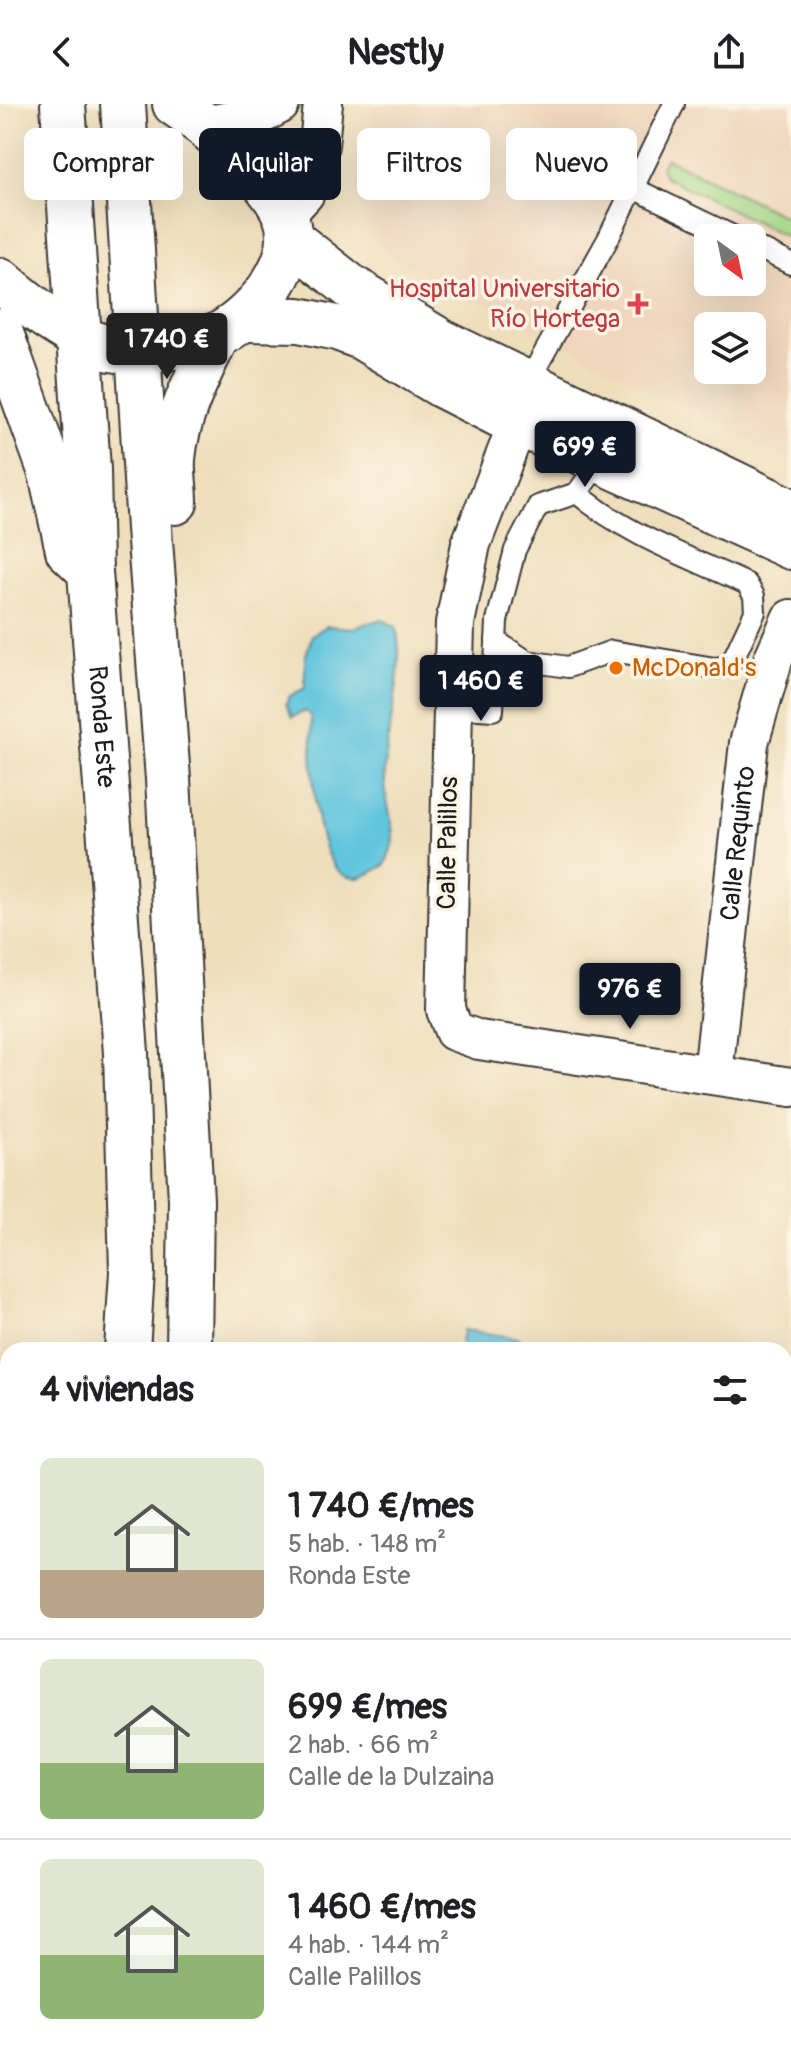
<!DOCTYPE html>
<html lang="es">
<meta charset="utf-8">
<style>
body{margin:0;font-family:Pangolin,sans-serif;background:#f2f2f2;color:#202124;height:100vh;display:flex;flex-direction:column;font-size:30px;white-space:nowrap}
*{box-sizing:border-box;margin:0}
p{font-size:26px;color:#757577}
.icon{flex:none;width:44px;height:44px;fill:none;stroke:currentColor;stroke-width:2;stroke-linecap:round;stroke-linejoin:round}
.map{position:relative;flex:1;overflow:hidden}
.details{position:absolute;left:0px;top:1238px;width:792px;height:714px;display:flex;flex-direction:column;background:#fff;border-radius:24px 24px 0 0;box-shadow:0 8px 32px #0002}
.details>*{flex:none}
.top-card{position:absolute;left:24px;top:24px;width:744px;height:72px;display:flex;gap:16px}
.needle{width:52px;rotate:147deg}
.fabs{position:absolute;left:694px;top:120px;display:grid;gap:16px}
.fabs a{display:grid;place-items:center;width:72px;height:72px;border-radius:12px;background:#fff;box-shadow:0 8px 32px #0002;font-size:40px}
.price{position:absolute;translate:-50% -68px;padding:0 18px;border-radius:8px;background:#111827;color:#fff;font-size:26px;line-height:52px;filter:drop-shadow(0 2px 4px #0008)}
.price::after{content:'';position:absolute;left:50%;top:48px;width:24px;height:18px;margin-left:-12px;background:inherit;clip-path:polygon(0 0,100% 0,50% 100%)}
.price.current{background:#222;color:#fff}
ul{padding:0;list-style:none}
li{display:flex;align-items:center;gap:24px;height:200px;padding:0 40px}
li+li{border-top:2px solid #e0e0e0}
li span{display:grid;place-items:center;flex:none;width:224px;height:160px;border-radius:12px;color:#555}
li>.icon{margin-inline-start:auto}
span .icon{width:96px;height:96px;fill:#fffc;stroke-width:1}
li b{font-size:34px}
h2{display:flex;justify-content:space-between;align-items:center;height:96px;padding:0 40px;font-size:34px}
.pill{padding:0 28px;border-radius:12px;background:#fff;box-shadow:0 8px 32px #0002;font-size:28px;line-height:72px}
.pill.current{background:#111827;color:#fff}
header{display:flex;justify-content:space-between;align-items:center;height:104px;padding:0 40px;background:#fff;font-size:36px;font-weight:700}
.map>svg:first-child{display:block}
.built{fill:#f0d6bc;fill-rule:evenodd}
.green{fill:#a2d686;stroke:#5f7951;stroke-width:2}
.water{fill:#61c5de;stroke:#3e707d;stroke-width:2}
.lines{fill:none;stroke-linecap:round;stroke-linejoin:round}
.canal{stroke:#61c5de;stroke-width:34}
.service-casing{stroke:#3c3934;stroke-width:24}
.minor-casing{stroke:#3c3934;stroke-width:42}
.tertiary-casing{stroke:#3c3934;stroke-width:48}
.trunk-casing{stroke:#3c3934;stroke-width:48}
.service{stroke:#fff;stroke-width:20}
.minor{stroke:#fff;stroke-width:38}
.tertiary{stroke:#fff;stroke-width:44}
.trunk{stroke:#fff;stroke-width:44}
.health-dot{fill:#e0444e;stroke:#fcf5e5;stroke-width:3}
.food-dot{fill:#e8710a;stroke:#fcf5e5;stroke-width:3}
.labels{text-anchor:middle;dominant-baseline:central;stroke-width:7;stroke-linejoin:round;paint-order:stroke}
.health-label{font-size:26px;fill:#be3a42;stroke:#fcf5e5;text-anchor:end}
.food-label{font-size:26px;fill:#c56008;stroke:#fcf5e5;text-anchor:start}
.street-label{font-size:26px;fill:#1c1c1c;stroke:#fcf5e5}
</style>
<header><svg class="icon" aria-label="back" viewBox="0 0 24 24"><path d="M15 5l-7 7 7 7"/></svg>Nestly<svg class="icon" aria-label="share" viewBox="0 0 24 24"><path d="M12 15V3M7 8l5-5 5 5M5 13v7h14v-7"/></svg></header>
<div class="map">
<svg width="791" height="1951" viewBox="0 0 791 1951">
<rect width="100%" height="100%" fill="#fcf5e5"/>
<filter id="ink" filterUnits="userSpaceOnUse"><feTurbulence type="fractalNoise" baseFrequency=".0125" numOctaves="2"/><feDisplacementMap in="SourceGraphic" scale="16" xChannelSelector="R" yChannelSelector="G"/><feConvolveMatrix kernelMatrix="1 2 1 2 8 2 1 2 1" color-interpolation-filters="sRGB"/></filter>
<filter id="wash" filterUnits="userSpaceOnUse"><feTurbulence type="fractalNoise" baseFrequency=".006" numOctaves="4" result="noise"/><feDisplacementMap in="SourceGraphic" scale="32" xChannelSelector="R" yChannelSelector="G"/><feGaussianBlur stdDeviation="1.8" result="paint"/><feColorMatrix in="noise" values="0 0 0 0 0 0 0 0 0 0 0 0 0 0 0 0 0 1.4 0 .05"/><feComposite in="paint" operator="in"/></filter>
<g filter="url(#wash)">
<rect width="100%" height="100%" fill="#efdebc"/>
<path class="built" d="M373,0H791V357L395,154L371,129L361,99L371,40ZM708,134H752V178H708ZM708,222H752V266H708Z"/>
<polygon class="green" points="666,54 791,115 791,135 665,73 661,63"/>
<g class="water">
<path d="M381,515L396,523C407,575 382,629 385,682C386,700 394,720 393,737C392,745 387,754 385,761C377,765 366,773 357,774C308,777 313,645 311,613L306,607L292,613L286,600L290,592L305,584V555L312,531L327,522L353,524Z"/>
<polygon points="463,1226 519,1234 517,1246 460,1246"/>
</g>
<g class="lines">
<polyline class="canal" points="9,1944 17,1951"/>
</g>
</g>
<g filter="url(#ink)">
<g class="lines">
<g class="service-casing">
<g id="service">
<polyline points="633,84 737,134"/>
<polyline points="752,141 791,160"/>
<polyline points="528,278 608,135 674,0"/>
<path d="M496,537L527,557L568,563L612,547L715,564L726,562L733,555L755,508L754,492L747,480C689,453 626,431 577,389"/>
<polyline points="451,603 493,606 497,517 515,446 538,402 577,389 601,356"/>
</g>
</g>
<g class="minor-casing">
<g id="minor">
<polyline points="205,22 260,11 280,0"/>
<polyline points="285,111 305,89 319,41 323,0"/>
<polyline points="518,319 471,440 455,519 446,906 454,927 479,936 791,983"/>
<path id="s1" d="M713,970L749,639L773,556L791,515"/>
<polyline points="784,1907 791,1876"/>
<polyline points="774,1951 776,1944"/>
</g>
</g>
<g class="tertiary-casing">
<g id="tertiary">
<polyline points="289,134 351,183 442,238 791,407"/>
<path d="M0,176C31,203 68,232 107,244C133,251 197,242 220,230C256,211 303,155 285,111C270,75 208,21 175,0"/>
<polyline points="246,215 299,216 337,224 361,233 441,281 500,311 791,443"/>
</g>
</g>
<g class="trunk-casing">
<g id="trunk">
<path id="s2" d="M63,0L88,365L90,468L126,949L132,1168L127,1246"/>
<polyline points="123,0 149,424 168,675 191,1096 189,1246"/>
<polyline points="188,0 191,10"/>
<polyline points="0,227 51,369 68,446 86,463"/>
<path d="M175,398C175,384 172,369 173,355C177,310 198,272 217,232"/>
<polyline points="0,1892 8,1871"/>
<polyline points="43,1951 46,1944"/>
</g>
</g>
<use href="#service" class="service"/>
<use href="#minor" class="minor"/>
<use href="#tertiary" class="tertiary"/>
<use href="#trunk" class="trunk"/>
</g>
</g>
<path class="health-dot" d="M634 188h8v8h8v8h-8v8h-8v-8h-8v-8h8z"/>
<circle class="food-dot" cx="616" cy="564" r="8"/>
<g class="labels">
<g class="health-label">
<text x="620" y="185">Hospital Universitario<tspan x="620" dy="30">Río Hortega</tspan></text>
</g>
<g class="food-label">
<text x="632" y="564">McDonald's</text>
</g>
<g class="street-label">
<text stroke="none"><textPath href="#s2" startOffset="624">Ronda Este</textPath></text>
<text transform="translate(448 739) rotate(-89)">Calle Palillos</text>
<text stroke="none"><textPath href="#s1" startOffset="232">Calle Requinto</textPath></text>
</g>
</g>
</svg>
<div class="fabs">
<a><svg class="needle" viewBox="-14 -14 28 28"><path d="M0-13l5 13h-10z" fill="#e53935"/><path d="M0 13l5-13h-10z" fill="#757577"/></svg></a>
<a><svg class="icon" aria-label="layers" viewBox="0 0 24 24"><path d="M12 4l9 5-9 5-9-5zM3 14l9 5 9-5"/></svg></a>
</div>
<b class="price current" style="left:167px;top:277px">1 740 €</b>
<b class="price" style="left:585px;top:385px">699 €</b>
<b class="price" style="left:481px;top:619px">1 460 €</b>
<b class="price" style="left:630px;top:927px">976 €</b>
<div class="top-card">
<a class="pill">Comprar</a>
<a class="pill current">Alquilar</a>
<a class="pill">Filtros</a>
<a class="pill">Nuevo</a>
</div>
<section class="details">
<h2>4 viviendas<svg class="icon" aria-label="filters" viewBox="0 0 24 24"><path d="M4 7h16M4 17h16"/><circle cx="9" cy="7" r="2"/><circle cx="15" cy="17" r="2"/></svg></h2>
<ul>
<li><span style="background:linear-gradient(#dfe7d0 70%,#b9a48a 0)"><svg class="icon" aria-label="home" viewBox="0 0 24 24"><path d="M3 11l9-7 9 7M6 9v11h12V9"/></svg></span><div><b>1 740 €/mes</b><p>5 hab. · 148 m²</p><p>Ronda Este</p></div></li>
<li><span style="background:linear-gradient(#dfe7d0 65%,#8fb573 0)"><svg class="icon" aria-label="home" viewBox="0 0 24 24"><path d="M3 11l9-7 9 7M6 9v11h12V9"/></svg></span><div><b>699 €/mes</b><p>2 hab. · 66 m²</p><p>Calle de la Dulzaina</p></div></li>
<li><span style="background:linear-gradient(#dfe7d0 60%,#8fb573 0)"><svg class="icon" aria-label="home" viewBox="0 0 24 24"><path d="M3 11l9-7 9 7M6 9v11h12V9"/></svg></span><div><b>1 460 €/mes</b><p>4 hab. · 144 m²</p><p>Calle Palillos</p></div></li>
</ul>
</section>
</div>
